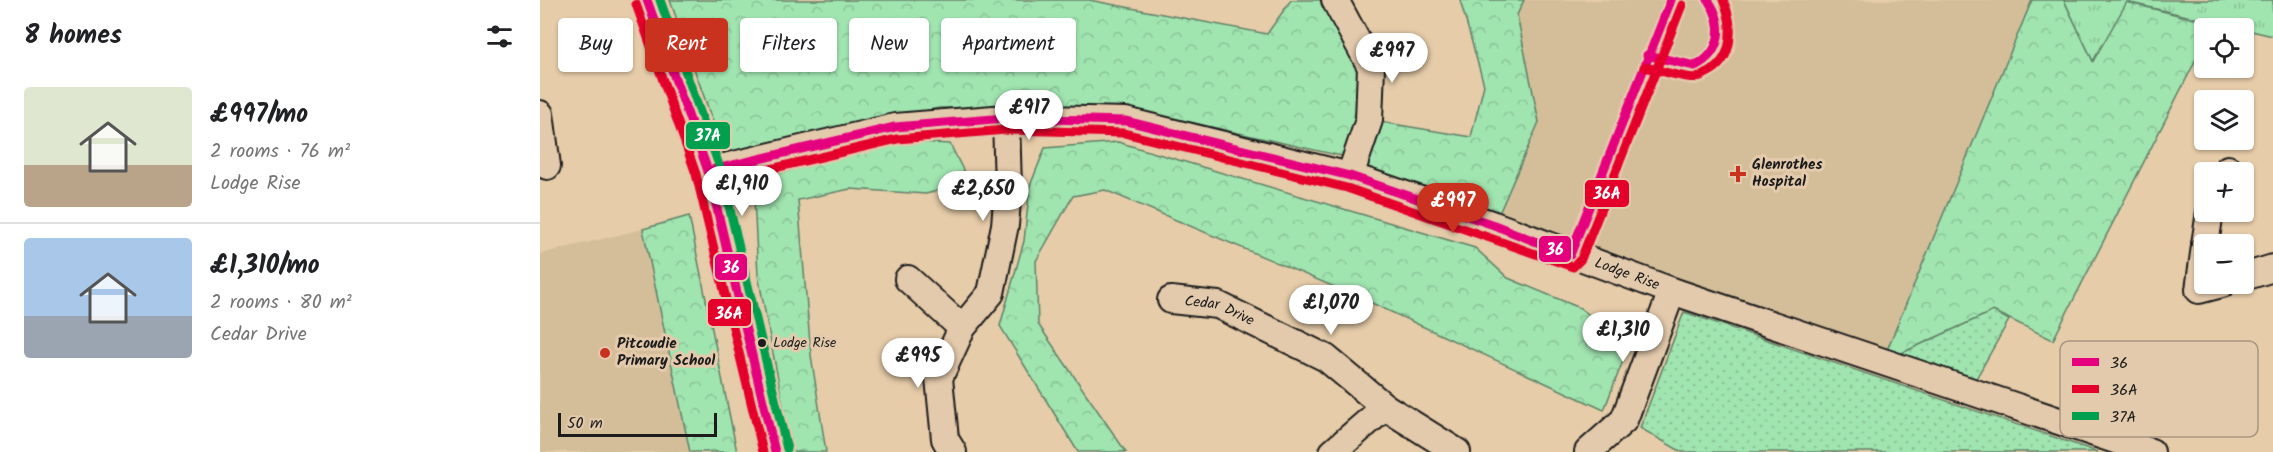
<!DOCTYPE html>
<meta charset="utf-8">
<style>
body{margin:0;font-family:Kalam,sans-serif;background:#f2f2f2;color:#202124;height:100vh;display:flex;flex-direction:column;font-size:22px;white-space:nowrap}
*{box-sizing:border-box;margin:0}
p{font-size:20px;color:#757577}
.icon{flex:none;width:33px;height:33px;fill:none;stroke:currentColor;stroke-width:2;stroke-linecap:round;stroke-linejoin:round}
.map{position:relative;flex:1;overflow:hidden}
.drawer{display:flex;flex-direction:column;background:#fff;width:540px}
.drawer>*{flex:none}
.guide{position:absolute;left:18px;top:18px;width:570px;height:54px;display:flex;gap:12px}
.buttons{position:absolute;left:1654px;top:18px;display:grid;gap:12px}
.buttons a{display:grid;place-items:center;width:60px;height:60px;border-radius:6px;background:#fff;box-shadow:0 2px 4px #0004;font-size:30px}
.scale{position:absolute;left:18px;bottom:15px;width:159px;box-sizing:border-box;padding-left:6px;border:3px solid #1c1c1c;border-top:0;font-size:16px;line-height:21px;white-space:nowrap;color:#1c1c1c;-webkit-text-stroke:4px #e4caac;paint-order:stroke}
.price{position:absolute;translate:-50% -51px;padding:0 14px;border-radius:21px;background:#fff;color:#222;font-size:20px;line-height:39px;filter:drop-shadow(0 2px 3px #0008)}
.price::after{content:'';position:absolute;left:50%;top:36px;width:18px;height:14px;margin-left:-9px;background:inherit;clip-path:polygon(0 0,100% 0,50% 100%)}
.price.current{background:#c8321e;color:#fff}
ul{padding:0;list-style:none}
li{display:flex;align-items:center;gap:18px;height:150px;padding:0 24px}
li+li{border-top:2px solid #e0e0e0}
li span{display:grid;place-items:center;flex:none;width:168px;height:120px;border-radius:6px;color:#555}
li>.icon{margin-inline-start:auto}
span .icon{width:72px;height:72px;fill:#fffc;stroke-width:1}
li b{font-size:26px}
h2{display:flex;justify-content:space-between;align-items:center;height:72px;padding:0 24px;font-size:26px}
.tag{padding:0 21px;border-radius:6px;background:#fff;box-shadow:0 2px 4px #0004;font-size:21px;line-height:54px}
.tag.current{background:#c8321e;color:#fff}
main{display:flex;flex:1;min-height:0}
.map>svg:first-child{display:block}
.built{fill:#d4be9a}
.grass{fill:url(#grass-dots);stroke:#5e8066;stroke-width:1.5}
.forest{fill:url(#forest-crowns);stroke:#5e8066;stroke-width:1.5}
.park{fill:url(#park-tufts);stroke:#5e8066;stroke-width:1.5}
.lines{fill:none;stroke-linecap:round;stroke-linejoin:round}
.minor-casing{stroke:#1c1c1c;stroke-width:30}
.minor{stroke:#e4caac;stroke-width:26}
.bus-1-casing{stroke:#e4caac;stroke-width:14}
.bus-2-casing{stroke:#e4caac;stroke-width:14}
.bus-3-casing{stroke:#e4caac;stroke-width:14}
.bus-1{stroke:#e5007d;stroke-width:9}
.bus-2{stroke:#e4002b;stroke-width:9}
.bus-3{stroke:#019f4e;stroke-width:9}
.poi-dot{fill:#c8321e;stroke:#e4caac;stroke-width:2}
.bus-dot{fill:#1c1c1c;stroke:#e4caac;stroke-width:2}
.labels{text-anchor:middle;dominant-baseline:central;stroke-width:6;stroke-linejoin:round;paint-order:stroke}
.bus-label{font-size:14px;fill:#1c1c1c;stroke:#e4caac;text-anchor:start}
.poi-label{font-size:15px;font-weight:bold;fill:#1c1c1c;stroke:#e4caac;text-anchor:start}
.street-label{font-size:15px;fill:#1c1c1c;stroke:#e4caac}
.key{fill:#e4caac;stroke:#a89681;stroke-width:1.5}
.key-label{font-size:16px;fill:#1c1c1c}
.line-badge{stroke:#e4caac;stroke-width:2}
.badge-label{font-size:16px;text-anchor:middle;font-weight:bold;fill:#fff}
</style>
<main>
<section class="drawer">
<h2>8 homes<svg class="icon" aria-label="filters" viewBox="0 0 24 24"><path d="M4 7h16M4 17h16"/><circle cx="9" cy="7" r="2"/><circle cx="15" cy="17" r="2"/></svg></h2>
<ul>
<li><span style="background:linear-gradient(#dfe7d0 65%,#b9a48a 0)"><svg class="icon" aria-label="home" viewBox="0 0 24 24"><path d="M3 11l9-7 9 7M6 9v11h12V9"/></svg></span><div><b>£997/mo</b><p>2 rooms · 76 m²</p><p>Lodge Rise</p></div></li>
<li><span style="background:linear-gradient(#a9c7e8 65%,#9aa5b1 0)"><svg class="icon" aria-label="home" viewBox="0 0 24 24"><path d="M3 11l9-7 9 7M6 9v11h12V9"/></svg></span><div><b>£1,310/mo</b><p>2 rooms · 80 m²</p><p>Cedar Drive</p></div></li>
</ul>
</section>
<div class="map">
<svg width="1733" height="452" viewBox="0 0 1733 452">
<defs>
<pattern id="grass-dots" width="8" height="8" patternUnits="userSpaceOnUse" patternTransform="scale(1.5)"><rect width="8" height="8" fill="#a0e4b0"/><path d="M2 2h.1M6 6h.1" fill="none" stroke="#89c397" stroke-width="1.8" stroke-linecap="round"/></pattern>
<pattern id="forest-crowns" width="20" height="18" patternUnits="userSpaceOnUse" patternTransform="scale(1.5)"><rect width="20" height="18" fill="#a0e4b0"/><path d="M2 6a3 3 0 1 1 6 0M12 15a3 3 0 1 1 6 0" fill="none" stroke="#89c397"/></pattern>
<pattern id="park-tufts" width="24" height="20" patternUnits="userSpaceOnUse" patternTransform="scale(1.5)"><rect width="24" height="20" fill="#a0e4b0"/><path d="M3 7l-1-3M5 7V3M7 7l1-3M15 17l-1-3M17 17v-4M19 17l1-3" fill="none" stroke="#89c397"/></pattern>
</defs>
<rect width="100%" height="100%" fill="#e6cca9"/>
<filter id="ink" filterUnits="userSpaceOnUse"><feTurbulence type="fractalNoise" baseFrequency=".0167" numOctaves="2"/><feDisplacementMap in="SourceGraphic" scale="12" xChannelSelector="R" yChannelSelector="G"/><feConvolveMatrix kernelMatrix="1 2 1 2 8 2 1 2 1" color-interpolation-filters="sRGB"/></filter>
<g filter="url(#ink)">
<g class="built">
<polygon points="984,0 1492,0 1342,362 954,225 999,122 977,15"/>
<polygon points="103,229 150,452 0,452 0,254"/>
</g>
<g class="grass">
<polygon points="1453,311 1469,320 1429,391 1342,362"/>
<polygon points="1144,312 1558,452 1142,452 1100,428"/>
</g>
<g class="forest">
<polygon points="130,0 549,0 727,34 751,0 795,0 831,67 829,120 931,137 944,85 920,0 984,0 977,15 999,122 954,225 810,176 815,159 595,110 467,107 399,108 185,156"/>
<polygon points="1492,0 1524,0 1553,61 1586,2 1674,24 1672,28 1665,28 1665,42 1513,340 1453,311 1342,362"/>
<polygon points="358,141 410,144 429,182 386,194 310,189 258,200 271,355 286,452 252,452 218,275 214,198 234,175"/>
<polygon points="578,142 935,248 968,278 1040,308 1089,345 1064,410 823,299 565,190 533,196 496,261 498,324 586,452 538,452 460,326 484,241 490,186 505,148"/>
<polygon points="149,216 197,452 150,452 103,229"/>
</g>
<polygon class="park" points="1524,0 1733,0 1733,36 1587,2 1553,61"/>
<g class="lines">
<g class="minor-casing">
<g id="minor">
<polyline points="107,0 168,171 235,452"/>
<polyline points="795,0 831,67 829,120 810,176"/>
<polyline points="0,114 7,166"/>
<path id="s1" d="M168,171L355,127L466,118L586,121L810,176L954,225L1132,291L1611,452"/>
<polyline points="1686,172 1688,169"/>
<polyline points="1665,244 1670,212"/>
<polyline points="1665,246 1659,290 1682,284"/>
<polyline points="1704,277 1733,268"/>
<polyline points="368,279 422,328"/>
<path id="s2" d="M631,300L678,305L786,358L845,407L917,452"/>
<polyline points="413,452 405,439 399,378 422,328 451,293 465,225 468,189 466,118"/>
<polyline points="793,452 845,407"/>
<polyline points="1048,452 1084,420 1132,291"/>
</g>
</g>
<use href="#minor" class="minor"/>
<g class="bus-1-casing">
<g id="bus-1">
<polyline points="107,0 168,171 235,452"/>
<path d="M1107,55L1155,66C1182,53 1185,24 1168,0"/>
<polyline points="168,171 355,127 466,118 586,121 810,176 954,225 1030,255 1131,0"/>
</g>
</g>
<g class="bus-2-casing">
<g id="bus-2">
<polyline points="96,4 156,174 223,452"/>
<path d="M1104,67C1120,70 1138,77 1154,78C1159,78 1163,75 1167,73C1195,60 1194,24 1183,0"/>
<polyline points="171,183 357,139 466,130 584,133 807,188 1033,267 1041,259 1142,5"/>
</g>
</g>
<g class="bus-3-casing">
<polyline id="bus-3" points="120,0 180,168 247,449"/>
</g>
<use href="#bus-1" class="bus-1"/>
<use href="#bus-2" class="bus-2"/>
<use href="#bus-3" class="bus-3"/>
</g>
</g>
<g class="poi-dot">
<path d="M1195 165h6v6h6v6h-6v6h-6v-6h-6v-6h6z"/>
<circle cx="65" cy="353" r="6"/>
</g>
<circle class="bus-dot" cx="222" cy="343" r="5"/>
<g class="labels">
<g class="bus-label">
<text x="233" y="343">Lodge Rise</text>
</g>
<g class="poi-label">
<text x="1212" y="165">Glenrothes<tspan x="1212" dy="17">Hospital</tspan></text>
<text x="77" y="344">Pitcoudie<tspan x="77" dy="17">Primary School</tspan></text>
</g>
<g class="street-label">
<text stroke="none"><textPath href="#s1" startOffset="948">Lodge Rise</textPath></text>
<text stroke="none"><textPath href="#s2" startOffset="50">Cedar Drive</textPath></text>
</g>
</g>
<rect x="1520" y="341" width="198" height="96" rx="9" class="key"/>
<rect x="1532" y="358" width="27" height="8" fill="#e5007d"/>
<rect x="1532" y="385" width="27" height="8" fill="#e4002b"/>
<rect x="1532" y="412" width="27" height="8" fill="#019f4e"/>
<g class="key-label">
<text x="1570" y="368">36</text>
<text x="1570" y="395">36A</text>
<text x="1570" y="422">37A</text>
</g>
<g class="line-badge">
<rect x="145" y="121" width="46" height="29" rx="6" fill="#019f4e"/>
<rect x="1044" y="179" width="46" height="29" rx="6" fill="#e4002b"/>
<rect x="998" y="235" width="34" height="28" rx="6" fill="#e5007d"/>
<rect x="174" y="253" width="34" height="28" rx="6" fill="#e5007d"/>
<rect x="167" y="298" width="45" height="29" rx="6" fill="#e4002b"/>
</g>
<g class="badge-label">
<text x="168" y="141">37A</text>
<text x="1067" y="199">36A</text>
<text x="1015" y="255">36</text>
<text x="191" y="273">36</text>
<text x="189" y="319">36A</text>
</g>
</svg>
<div class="buttons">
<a><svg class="icon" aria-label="locate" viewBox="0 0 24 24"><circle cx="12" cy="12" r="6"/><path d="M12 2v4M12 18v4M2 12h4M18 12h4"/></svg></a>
<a><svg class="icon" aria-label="layers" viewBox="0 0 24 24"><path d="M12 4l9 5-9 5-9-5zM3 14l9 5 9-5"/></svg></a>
<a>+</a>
<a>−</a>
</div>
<div class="scale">50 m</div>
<b class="price" style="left:852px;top:84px">£997</b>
<b class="price" style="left:489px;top:141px">£917</b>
<b class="price" style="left:202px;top:217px">£1,910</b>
<b class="price" style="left:443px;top:222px">£2,650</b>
<b class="price current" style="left:913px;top:234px">£997</b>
<b class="price" style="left:791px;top:336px">£1,070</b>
<b class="price" style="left:1083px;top:363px">£1,310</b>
<b class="price" style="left:378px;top:389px">£995</b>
<div class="guide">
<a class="tag">Buy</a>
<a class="tag current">Rent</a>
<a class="tag">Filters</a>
<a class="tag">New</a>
<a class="tag">Apartment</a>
</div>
</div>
</main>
